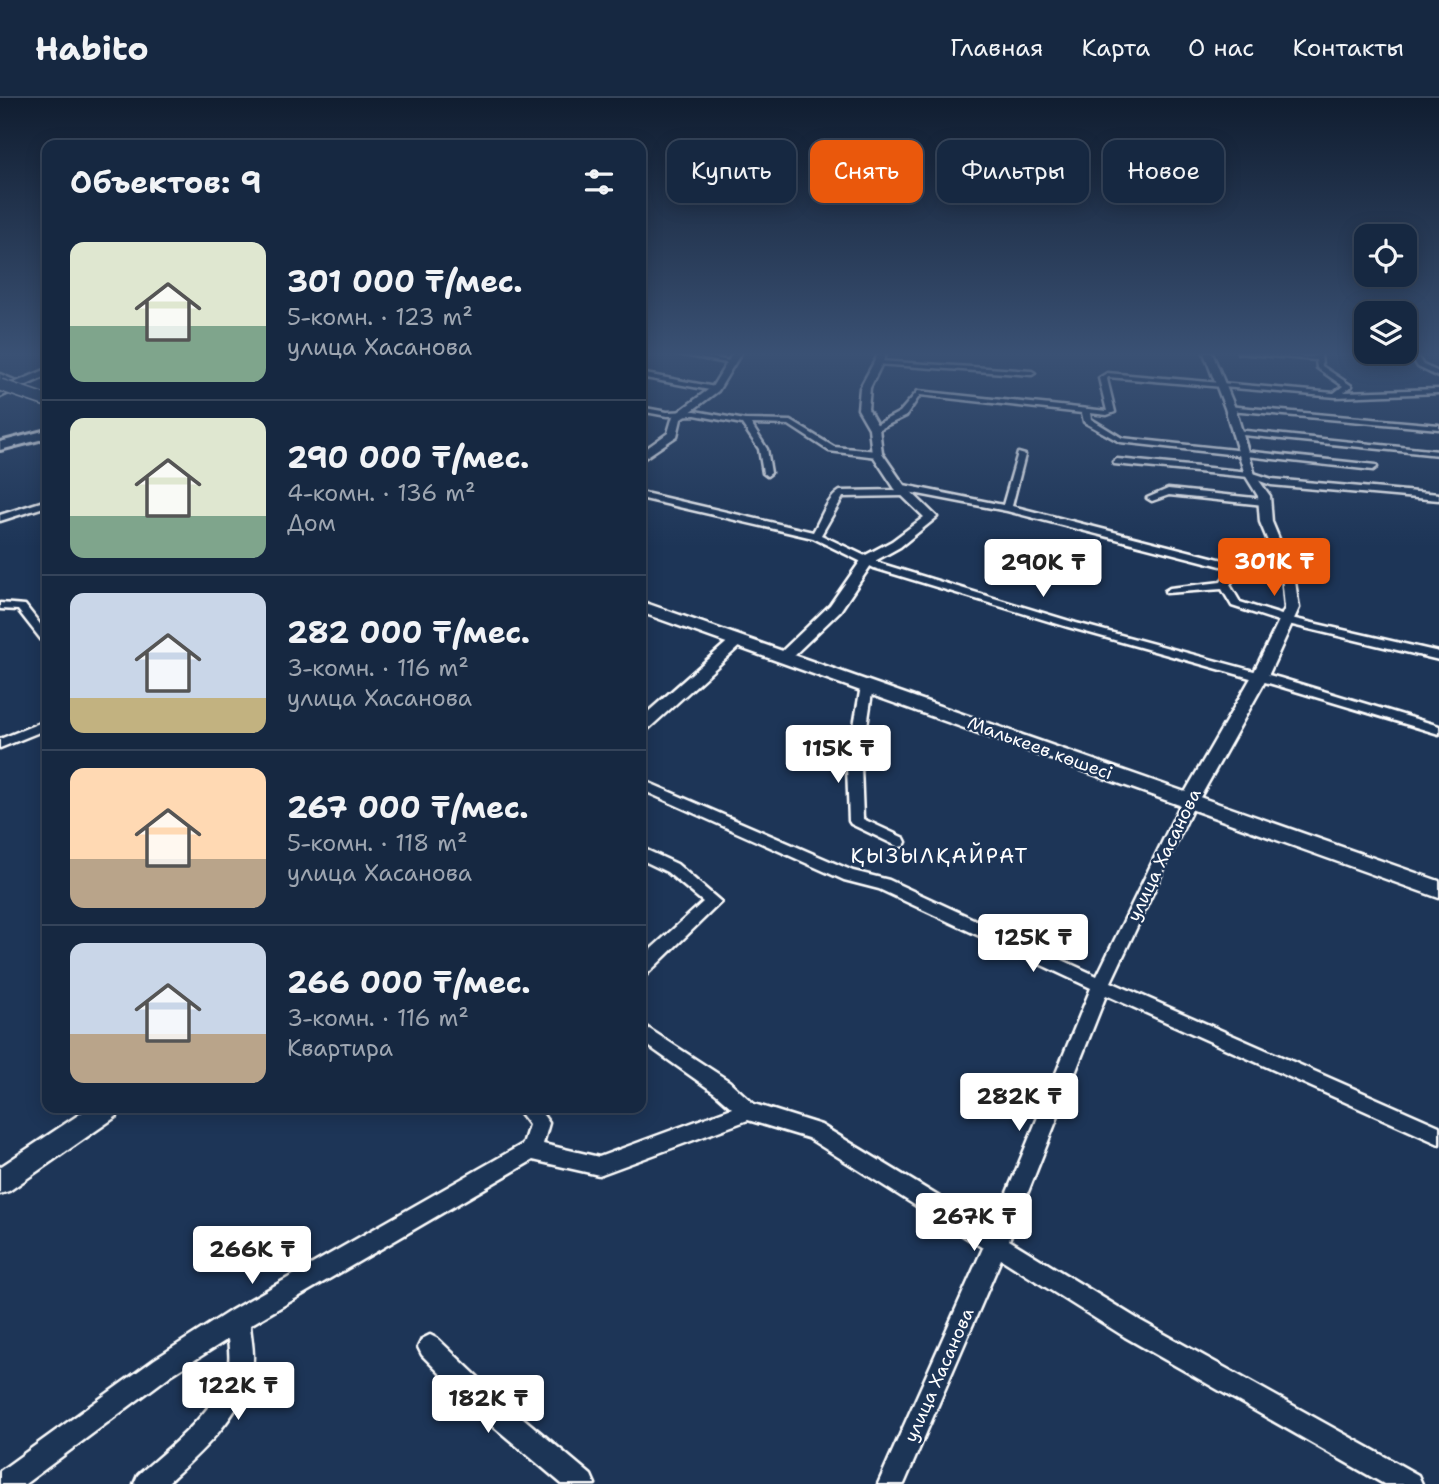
<!DOCTYPE html>
<html lang="ru">
<meta charset="utf-8">
<style>
body{margin:0;font-family:"Shantell Sans",sans-serif;background:#23344c;color:#f1f3f6;height:100vh;display:flex;flex-direction:column;font-size:26px;white-space:nowrap}
*{box-sizing:border-box;margin:0}
p{font-size:23px;color:#9ea6b1}
.icon{flex:none;width:38px;height:38px;fill:none;stroke:currentColor;stroke-width:2;stroke-linecap:round;stroke-linejoin:round}
.map{position:relative;flex:1;overflow:hidden}
.details{position:absolute;left:42px;top:42px;width:604px;height:973px;display:flex;flex-direction:column;background:#162841;border-radius:14px;box-shadow:0 4px 18px #0003,0 0 0 2px #35445a}
.details>*{flex:none}
.guide{position:absolute;left:667px;top:42px;width:665px;height:63px;display:flex;gap:14px}
.tools{position:absolute;left:1354px;top:126px;display:grid;gap:14px}
.tools a{display:grid;place-items:center;width:63px;height:63px;border-radius:14px;background:#162841;box-shadow:0 4px 18px #0003,0 0 0 2px #35445a;font-size:35px}
.price{position:absolute;translate:-50% -60px;padding:0 16px;border-radius:7px;background:#fff;color:#222;font-size:23px;line-height:46px;filter:drop-shadow(0 2px 4px #0008)}
.price::after{content:'';position:absolute;left:50%;top:42px;width:21px;height:16px;margin-left:-10px;background:inherit;clip-path:polygon(0 0,100% 0,50% 100%)}
.price.active{background:#ea580c;color:#fff}
ul{padding:0;list-style:none}
li{display:flex;align-items:center;gap:21px;height:175px;padding:0 28px}
li+li{border-top:2px solid #35445a}
li span{display:grid;place-items:center;flex:none;width:196px;height:140px;border-radius:14px;color:#555}
li>.icon{margin-inline-start:auto}
span .icon{width:84px;height:84px;fill:#fffc;stroke-width:1}
li b{font-size:30px}
h2{display:flex;justify-content:space-between;align-items:center;height:84px;padding:0 28px;font-size:30px}
.chip{padding:0 24px;border-radius:14px;background:#162841;box-shadow:0 4px 18px #0003,0 0 0 2px #35445a;font-size:24px;line-height:63px}
.chip.active{background:#ea580c;color:#fff}
header{display:flex;align-items:center;gap:42px;box-sizing:border-box;height:98px;padding:0 35px;background:#162841;border-bottom:2px solid #35445a}
header strong{font-size:33px}
nav{display:flex;gap:38px;margin-inline-start:auto;font-size:24px}
.map>svg:first-child{display:block}
.lines{fill:none;stroke-linecap:round;stroke-linejoin:round}
.minor-casing{stroke:#fff;stroke-width:5}
.tertiary-casing{stroke:#fff;stroke-width:5}
.primary-casing{stroke:#fff;stroke-width:5}
.trunk-casing{stroke:#fff;stroke-width:5}
.motorway-casing{stroke:#fff;stroke-width:6}
.minor{fill:#1d3557;fill-rule:evenodd}
.tertiary{fill:#1d3557;fill-rule:evenodd}
.primary{fill:#1d3557;fill-rule:evenodd}
.trunk{fill:#1d3557;fill-rule:evenodd}
.motorway{fill:#1d3557;fill-rule:evenodd}
.primary-bridge-casing{stroke:#fff;stroke-width:14;stroke-linecap:butt}
.primary-bridge{stroke:#1d3557;stroke-width:11}
.labels{text-anchor:middle;dominant-baseline:central;stroke-width:5;stroke-linejoin:round;paint-order:stroke}
.street-label{font-size:18px;fill:#fff;stroke:#1d3557}
.quarter-label{font-size:21px;letter-spacing:2px;fill:#fff;stroke:#1d3557}
</style>
<header>
<strong>Habito</strong>
<nav><a>Главная</a><a>Карта</a><a>О нас</a><a>Контакты</a></nav>
</header>
<div class="map">
<svg width="1439" height="1386" viewBox="0 0 1439 1386">
<rect width="100%" height="100%" fill="#1d3557"/>
<filter id="ink" filterUnits="userSpaceOnUse"><feTurbulence type="fractalNoise" baseFrequency=".0143" numOctaves="2"/><feDisplacementMap in="SourceGraphic" scale="14" xChannelSelector="R" yChannelSelector="G"/><feConvolveMatrix kernelMatrix="1 2 1 2 8 2 1 2 1" color-interpolation-filters="sRGB"/></filter>
<g filter="url(#ink)">
<g class="lines">
<g class="minor-casing">
<g id="minor">
<polygon points="673,255 689,255 735,264 732,266"/>
<polygon points="1238,255 1310,259 1315,258 1315,255 1321,255 1322,268 1352,288 1344,294 1439,291 1439,295 1336,299 1108,279 1107,281 1115,314 1107,317 1090,315 1091,321 1122,340 1376,367 1377,369 1373,372 1120,344 1084,324 1082,315 920,297 906,318 877,332 870,330 900,314 918,293 1107,313 1099,280 1107,275 1334,295 1343,288 1317,270 1316,262"/>
<polygon points="1409,255 1415,255 1423,267 1439,274 1439,279 1418,269"/>
<polygon points="879,263 1032,273 1035,275 1032,277 877,266"/>
<polygon points="640,275 715,289 719,291 715,293 640,279"/>
<polygon points="1227,308 1439,327 1439,331 1230,312 1227,312"/>
<polygon points="640,309 667,314 695,313 745,322 791,323 834,349 877,353 881,356 877,359 829,353 789,327 751,326 767,351 771,375 767,378 763,375 759,351 742,326 695,317 667,318 640,313"/>
<polygon points="1236,332 1439,353 1439,357 1233,336 1232,334"/>
<path d="M1018,355L1025,357L1012,408L1239,466L1240,468L1230,487L1240,504L1291,520L1439,554V562L1284,525L1232,508L1222,491L1166,495L1165,493L1170,490L1221,484L1229,470L1007,413L908,394V397L905,398L843,399L821,437L882,466L1076,525L1280,580L1439,628V636L1272,586L1068,529L874,470L813,440L640,400V394L813,434C821,421 826,402 840,393L902,392L895,389L899,386L1003,407Z"/>
<polygon points="1117,361 1250,374 1272,381 1439,396 1439,402 1271,387 1249,379 1114,366 1113,364"/>
<polygon points="1168,391 1264,401 1269,404 1264,407 1169,397 1152,403 1147,400"/>
<polygon points="47,402 47,408 0,423 0,417"/>
<polygon points="0,505 25,507 47,535 47,545 43,544 18,512 0,511"/>
<polygon points="867,584 873,588 861,668 863,721 904,740 906,744 904,748 899,749 851,726 849,723 847,668 861,588"/>
<polygon points="47,622 47,631 0,650 0,641"/>
<path d="M640,681L853,773L889,782L1097,878L1182,703L1184,700H1194L1196,703L1111,884L1439,1028V1046L1106,897L1009,1142L1141,1223L1418,1377L1422,1386H1384L1125,1239L1001,1161L904,1386H878L983,1150L808,1040L748,1022L599,1077L533,1062L250,1227C251,1241 255,1256 252,1270C243,1318 200,1355 166,1386H134L138,1377C168,1350 216,1314 227,1274C231,1263 229,1252 228,1241L171,1277L25,1386H0V1373L155,1261L230,1213L523,1046L529,1027L516,1010H538L549,1025L543,1046L599,1059L732,1010L715,995L640,942V925L729,983L754,1006L821,1027L992,1131L1091,890L879,791L844,782L640,691Z"/>
<polygon points="640,749 677,766 721,804 646,877 640,878 640,861 703,804 667,774 640,761"/>
<polygon points="430,1237 438,1241 504,1304 591,1377 595,1386 562,1386 486,1322 422,1257 418,1249 422,1241"/>
</g>
</g>
<g class="tertiary-casing">
<g id="tertiary">
<polygon points="733,255 741,255 718,293 681,321 677,338 640,363 640,355 668,335 673,318 712,289"/>
<polygon points="879,255 887,255 870,290 868,311 879,330 882,355 904,387 937,419 900,449 873,464 840,513 789,562 779,562 777,559 779,556 830,507 864,458 892,443 924,419 895,391 872,356 869,330 858,311 860,290"/>
<polygon points="1204,255 1212,255 1235,310 1255,377 1270,398 1272,424 1294,477 1299,510 1268,578 1198,703 1189,709 1180,703 1252,578 1285,510 1282,477 1260,424 1258,398 1245,377 1225,310"/>
<polygon points="738,538 745,542 743,545 646,633 640,635 640,621 733,539"/>
<polygon points="89,1010 120,1010 117,1018 9,1093 0,1096 0,1069"/>
</g>
</g>
<g class="primary-casing">
<g id="primary">
<polygon points="0,276 14,282 9,285 0,282"/>
<polygon points="640,503 1439,783 1439,800 640,514"/>
</g>
</g>
<g class="trunk-casing">
<polygon id="trunk" points="47,271 47,278 0,299 0,291"/>
</g>
<g class="motorway-casing">
<polygon id="motorway" points="47,332 47,340 0,352 0,344"/>
</g>
<use href="#minor" class="minor"/>
<use href="#tertiary" class="tertiary"/>
<use href="#primary" class="primary"/>
<use href="#trunk" class="trunk"/>
<use href="#motorway" class="motorway"/>
<g class="primary-bridge-casing">
<polyline id="primary-bridge" points="0,287 47,303"/>
</g>
<use href="#primary-bridge" class="primary-bridge"/>
</g>
</g>
<linearGradient id="sky" x2="0" y2="1"><stop stop-color="#101d30"/><stop offset="0.57" stop-color="#3a5174"/><stop offset="1" stop-color="#3a5174" stop-opacity="0"/></linearGradient>
<rect width="1439" height="449" fill="url(#sky)"/>
<g class="labels">
<g class="street-label">
<text transform="translate(1040 650) rotate(20)">Малькеев көшесі</text>
<text transform="translate(1164 757) rotate(-64)">улица Хасанова</text>
<text transform="translate(939 1277) rotate(-66)">улица Хасанова</text>
</g>
<g class="quarter-label">
<text x="940" y="758">ҚЫЗЫЛҚАЙРАТ</text>
</g>
</g>
</svg>
<div class="tools">
<a><svg class="icon" aria-label="locate" viewBox="0 0 24 24"><circle cx="12" cy="12" r="6"/><path d="M12 2v4M12 18v4M2 12h4M18 12h4"/></svg></a>
<a><svg class="icon" aria-label="layers" viewBox="0 0 24 24"><path d="M12 4l9 5-9 5-9-5zM3 14l9 5 9-5"/></svg></a>
</div>
<b class="price active" style="left:1274px;top:500px">301K ₸</b>
<b class="price" style="left:1043px;top:501px">290K ₸</b>
<b class="price" style="left:838px;top:687px">115K ₸</b>
<b class="price" style="left:1033px;top:876px">125K ₸</b>
<b class="price" style="left:1019px;top:1035px">282K ₸</b>
<b class="price" style="left:974px;top:1155px">267K ₸</b>
<b class="price" style="left:252px;top:1188px">266K ₸</b>
<b class="price" style="left:238px;top:1324px">122K ₸</b>
<b class="price" style="left:488px;top:1337px">182K ₸</b>
<div class="guide">
<a class="chip">Купить</a>
<a class="chip active">Снять</a>
<a class="chip">Фильтры</a>
<a class="chip">Новое</a>
</div>
<section class="details">
<h2>Объектов: 9<svg class="icon" aria-label="filters" viewBox="0 0 24 24"><path d="M4 7h16M4 17h16"/><circle cx="9" cy="7" r="2"/><circle cx="15" cy="17" r="2"/></svg></h2>
<ul>
<li><span style="background:linear-gradient(#dfe7d0 60%,#7fa58c 0)"><svg class="icon" aria-label="home" viewBox="0 0 24 24"><path d="M3 11l9-7 9 7M6 9v11h12V9"/></svg></span><div><b>301 000 ₸/мес.</b><p>5-комн. · 123 m²</p><p>улица Хасанова</p></div></li>
<li><span style="background:linear-gradient(#dfe7d0 70%,#7fa58c 0)"><svg class="icon" aria-label="home" viewBox="0 0 24 24"><path d="M3 11l9-7 9 7M6 9v11h12V9"/></svg></span><div><b>290 000 ₸/мес.</b><p>4-комн. · 136 m²</p><p>Дом</p></div></li>
<li><span style="background:linear-gradient(#c9d6e8 75%,#c2b280 0)"><svg class="icon" aria-label="home" viewBox="0 0 24 24"><path d="M3 11l9-7 9 7M6 9v11h12V9"/></svg></span><div><b>282 000 ₸/мес.</b><p>3-комн. · 116 m²</p><p>улица Хасанова</p></div></li>
<li><span style="background:linear-gradient(#ffd9b3 65%,#b9a48a 0)"><svg class="icon" aria-label="home" viewBox="0 0 24 24"><path d="M3 11l9-7 9 7M6 9v11h12V9"/></svg></span><div><b>267 000 ₸/мес.</b><p>5-комн. · 118 m²</p><p>улица Хасанова</p></div></li>
<li><span style="background:linear-gradient(#c9d6e8 65%,#b9a48a 0)"><svg class="icon" aria-label="home" viewBox="0 0 24 24"><path d="M3 11l9-7 9 7M6 9v11h12V9"/></svg></span><div><b>266 000 ₸/мес.</b><p>3-комн. · 116 m²</p><p>Квартира</p></div></li>
</ul>
</section>
</div>
